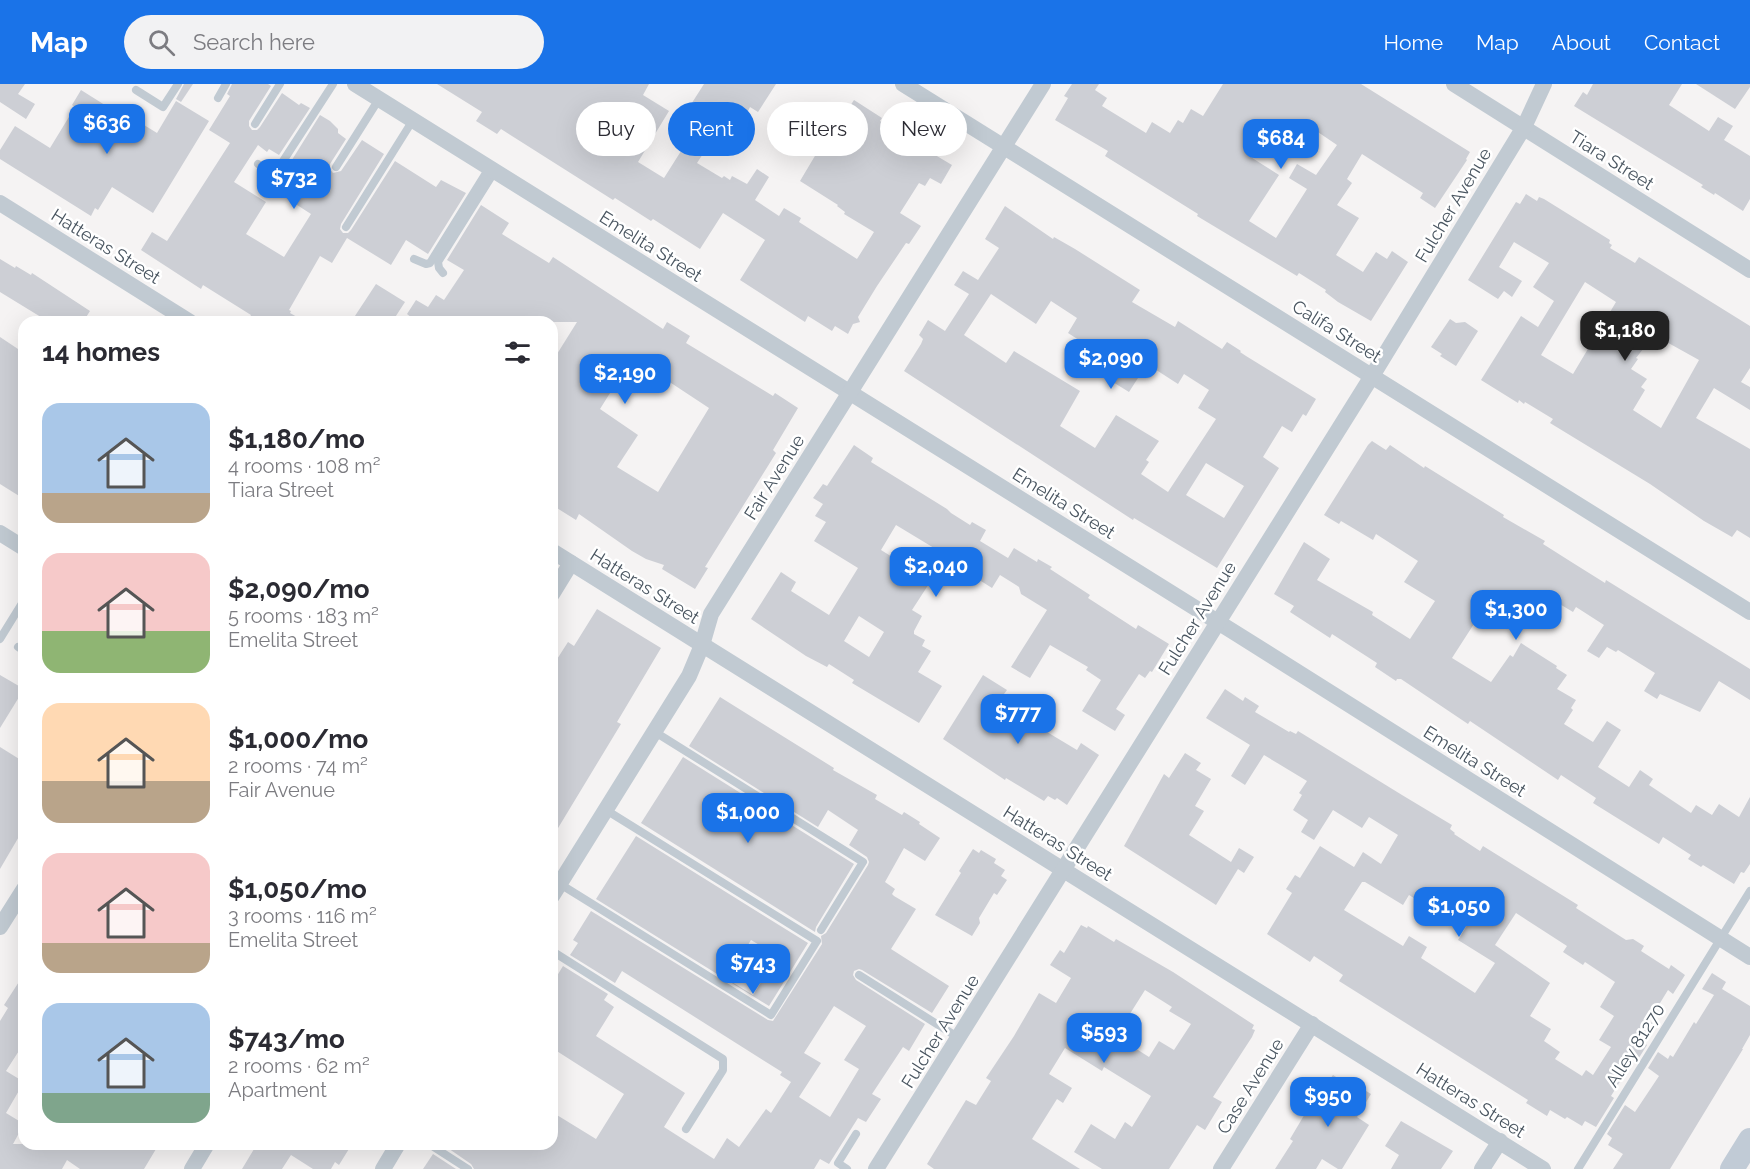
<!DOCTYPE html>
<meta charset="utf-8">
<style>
body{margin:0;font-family:Raleway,sans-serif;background:#f2f2f3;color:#2b2b33;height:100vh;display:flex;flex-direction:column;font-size:22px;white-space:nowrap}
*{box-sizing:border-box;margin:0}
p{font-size:20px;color:#7c7c81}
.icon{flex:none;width:33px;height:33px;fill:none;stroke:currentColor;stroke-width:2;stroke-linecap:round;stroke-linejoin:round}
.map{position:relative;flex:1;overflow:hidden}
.panel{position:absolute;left:18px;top:232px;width:540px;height:834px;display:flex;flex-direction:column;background:#fff;border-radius:18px;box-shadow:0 6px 24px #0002}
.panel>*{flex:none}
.top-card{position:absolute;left:576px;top:18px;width:570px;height:54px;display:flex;gap:12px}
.price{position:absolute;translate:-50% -51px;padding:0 14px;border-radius:12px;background:#1a73e8;color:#fff;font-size:20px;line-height:39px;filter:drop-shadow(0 2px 3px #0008)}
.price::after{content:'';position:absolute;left:50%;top:36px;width:18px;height:14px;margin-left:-9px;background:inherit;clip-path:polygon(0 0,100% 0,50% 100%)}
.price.on{background:#222;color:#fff}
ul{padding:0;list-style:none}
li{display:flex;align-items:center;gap:18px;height:150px;padding:0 24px}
li span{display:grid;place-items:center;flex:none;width:168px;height:120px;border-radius:18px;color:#555}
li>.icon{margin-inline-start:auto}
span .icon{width:72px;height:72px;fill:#fffc;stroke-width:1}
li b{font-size:26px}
h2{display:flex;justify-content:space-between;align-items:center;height:72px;padding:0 24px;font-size:26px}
.tag{padding:0 21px;border-radius:27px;background:#fff;box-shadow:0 6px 24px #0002;font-size:21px;line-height:54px}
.tag.on{background:#1a73e8;color:#fff}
header{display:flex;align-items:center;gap:36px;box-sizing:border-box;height:84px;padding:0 30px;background:#1a73e8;color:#fff}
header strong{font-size:28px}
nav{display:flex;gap:33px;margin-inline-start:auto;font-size:21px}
.search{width:420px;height:54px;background:#f2f2f3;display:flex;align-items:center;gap:15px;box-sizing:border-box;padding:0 21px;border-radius:33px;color:#7c7c81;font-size:22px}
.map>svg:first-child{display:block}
.building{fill:#cdcfd5;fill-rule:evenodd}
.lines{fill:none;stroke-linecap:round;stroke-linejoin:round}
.service{stroke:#c1cad2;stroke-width:8}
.minor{stroke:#c1cad2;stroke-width:16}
.secondary{stroke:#c1cbd6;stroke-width:24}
.labels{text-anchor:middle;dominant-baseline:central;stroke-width:5;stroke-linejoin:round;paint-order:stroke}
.street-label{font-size:18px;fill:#4a5661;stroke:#fff}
</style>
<header>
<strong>Map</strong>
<div class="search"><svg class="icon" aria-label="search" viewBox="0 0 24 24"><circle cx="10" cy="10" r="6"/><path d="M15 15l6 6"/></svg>Search here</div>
<nav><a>Home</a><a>Map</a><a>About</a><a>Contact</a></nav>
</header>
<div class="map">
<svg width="1750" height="1085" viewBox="0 0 1750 1085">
<rect width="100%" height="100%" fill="#f5f3f3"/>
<g class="building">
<polygon points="0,0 25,0 18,10 35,20 26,35 0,18"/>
<polygon points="184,0 193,0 181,18 176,15"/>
<polygon points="232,0 268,0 271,2 249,37 249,42 252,46 257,46 260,43 282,9 299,21 301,19 310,24 279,71 269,65 267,68 258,61 234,98 266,118 246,150 284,173 311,130 280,110 297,83 290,79 320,31 330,37 338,45 338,49 346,55 330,80 330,85 333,89 341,87 362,56 384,70 341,140 340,145 343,149 348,149 351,146 395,77 436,103 441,96 466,109 428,170 406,156 391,181 347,154 332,179 320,172 289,226 291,227 290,229 306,238 258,238 250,233 251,231 203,201 201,205 141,166 152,148 167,157 230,59 209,46 230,12 227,10"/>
<polygon points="437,0 649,0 643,11 669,27 638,78 664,94 688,56 674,47 704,0 776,0 758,28 750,23 745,33 737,28 719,56 714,53 697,79 722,94 724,92 730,96 732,92 747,100 757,85 769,93 755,116 779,132 784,124 801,134 799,138 857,175 874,148 844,130 845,128 837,122 838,121 800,97 825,55 828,56 854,16 882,34 880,37 910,56 952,81 941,100 930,94 925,102 919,99 900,129 921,142 909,160 906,159 877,202 858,233 860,238 853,240 848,250 835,242 832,247 808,232 805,238 740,196 765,156 723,129 700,165 653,135 651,137 615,114 613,116 501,45 497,50 476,37 482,28"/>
<path d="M1072,0H1099L1095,6L1107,14L1102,22L1146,49L1152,38L1170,49L1178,36L1183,39L1191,25L1203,32L1223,0H1361L1470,68L1466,75L1467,76L1435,124L1420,114L1423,109L1362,70L1347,95L1352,99L1337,121L1359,134L1336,171L1363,188L1376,168L1387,175L1392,167L1408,178L1371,237L1338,218L1325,208L1326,206L1299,189L1297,192L1197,132L1198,130L1105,72L1108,67L1055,36L1068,14L1064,12ZM1306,40L1337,61L1316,91L1297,80L1289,94L1307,105L1276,154L1249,137L1279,91L1249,72L1268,41L1296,56Z"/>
<polygon points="1593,0 1682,0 1669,21 1709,47 1718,33 1733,42 1724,56 1750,72 1750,115 1743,127 1715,109 1714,111 1701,103 1703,101 1574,22 1583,8 1587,11"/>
<polygon points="1696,0 1750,0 1750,3 1735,25"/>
<polygon points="81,6 116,28 118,25 157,49 176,17 209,37 153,129 112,103 98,126 95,124 91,132 0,75 0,66 15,42 50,64 75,23 72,21"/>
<path d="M1526,110L1537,117L1539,113L1544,115L1610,156L1609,159L1612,161L1610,164L1635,179L1639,173L1750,242V284L1741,298L1750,303V326L1714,304L1696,334L1750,365V454L1737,446L1732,453L1704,437L1650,400L1550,339L1553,335L1525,318L1524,320L1519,316L1518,319L1481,296L1521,232L1538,243L1554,217L1533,203L1549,179L1514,158L1499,183L1522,197L1512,213L1504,207L1498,215L1468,196L1516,118L1520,120ZM1585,198L1616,218L1573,290L1541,271ZM1654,251L1699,276L1661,344L1633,326L1645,306L1641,303L1647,295L1631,285L1638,275L1636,274Z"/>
<path d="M481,121L509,139L502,150L549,179L553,173L663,245L667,238L690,252L686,259L773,312L775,309L798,324L773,366L776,369L705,483L708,484L695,505L662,485L664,481L646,475L632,467L579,430L576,436L552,421V278L577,238H417L407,230L416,216L428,223L436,211L444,216L464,186L447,176ZM627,282L660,303L665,295L709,324L658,408L617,383L638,351L600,325Z"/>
<path d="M1005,122L1053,155L1054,153L1075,165L1140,206L1132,218L1175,243L1178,237L1222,265L1227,258L1241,267L1240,268L1246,272L1316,315L1306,332L1303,330L1292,348L1282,342L1263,373L1279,384L1217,484L1134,434L1133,436L904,287L921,260L923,255L919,251L928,236L945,247L969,210L954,201L963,187L978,196L999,164L985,155ZM991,210L1036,240L1051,217L1077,234L1068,249L1104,272L1095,287L1129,308L1147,280L1178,300L1184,290L1209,306L1198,324L1216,335L1168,408L1141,390L1149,378L1146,376L1159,357L1116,331L1095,364L1060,342L1080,307L1014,267L1006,279L964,251ZM1206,379L1244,402L1224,434L1186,411Z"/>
<polygon points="0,175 15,184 16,182 31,191 32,189 90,227 83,238 49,238 0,208"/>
<polygon points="376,200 405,218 392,238 351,238"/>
<polygon points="1450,235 1456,239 1465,238 1478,247 1456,282 1440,272 1442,270 1431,263"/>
<polygon points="0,253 24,269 24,415 0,400"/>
<polygon points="1372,357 1386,366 1390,361 1424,384 1425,382 1504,431 1503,433 1545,457 1543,460 1573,479 1605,499 1606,496 1750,585 1750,616 1719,597 1700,628 1660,610 1657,615 1644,607 1655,589 1618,566 1616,568 1607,563 1599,574 1587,567 1604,541 1576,523 1573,528 1538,507 1529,518 1511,506 1492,536 1481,529 1452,574 1491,598 1510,571 1513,573 1521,559 1557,582 1556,584 1567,591 1557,605 1576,616 1571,624 1573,626 1564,640 1593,658 1607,637 1621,646 1598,683 1629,703 1640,686 1653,695 1649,701 1691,729 1696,721 1712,731 1719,720 1739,733 1750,713 1750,780 1744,789 1741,788 1734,800 1703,781 1701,783 1688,775 1691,771 1663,753 1659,760 1593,719 1596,714 1561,691 1558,696 1470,637 1468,640 1401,595 1397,595 1396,597 1375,583 1377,579 1332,550 1330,554 1290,528 1294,522 1274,510 1304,458 1330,475 1317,496 1373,528 1372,531 1410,555 1435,517 1404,498 1418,477 1376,450 1373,456 1341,437 1339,440 1324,431 1368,361"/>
<path d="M854,361L873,374L871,378L947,425L951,429L970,441L972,438L986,446L980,457L1008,474L1014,464L1037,478L1038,475L1052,483L1050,485L1090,511L1088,514L1136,545L1138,541L1169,560L1152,588L1150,587L1145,594L1139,590L1116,625L1125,631L1115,647L1082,627L1101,596L1086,586L1088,583L1050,561L1030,594L1011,583L1047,526L1021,510L1019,503L1000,491L992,504L973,492L975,489L947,472L912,526L922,532L914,547V550L925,556L922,562L931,567L918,588L942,602L919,639L852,599L854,596L829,580L827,583L806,572L751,535L781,488L796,498L791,507L829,531L858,484L814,457L826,438L815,432L823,420L813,414L823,400L827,402ZM896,441L934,464L918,489L881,466ZM859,532L884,548L869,573L844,557Z"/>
<polygon points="597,525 661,564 617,638 621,640 552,754 552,583 568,558 574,562"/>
<polygon points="0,591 24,605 0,644"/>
<polygon points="983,591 1007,606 1004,610 1051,640 1047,648 1077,666 1081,659 1099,671 1067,721 1057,714 1055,716 1048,712 1044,717 1006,694 1005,696 943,655"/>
<path d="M1225,605L1243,617L1245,613L1259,622L1255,628L1289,648L1290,647L1296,650L1298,647L1402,711L1452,741L1450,745L1455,749L1454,750L1480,767L1483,762L1578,821L1576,824L1626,856L1633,855L1644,862L1641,867L1669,885L1671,881L1685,891L1673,910L1668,906L1649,937L1654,940L1643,958L1647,961L1637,977L1634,975L1611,1012L1614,1014L1596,1043L1585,1037L1582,1042L1567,1033L1565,1035L1550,1026L1547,1032L1526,1019L1528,1016L1339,897L1343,891L1314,872L1310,878L1267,850L1292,809L1286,805L1295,791L1300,794L1320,762L1354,783L1363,768L1381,780L1398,751L1369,733L1362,744L1333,726L1314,756L1301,748L1308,736L1293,726L1302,711L1299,709L1307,697L1264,671L1245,701L1231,692L1250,661L1206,634ZM1362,798H1365L1403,821L1409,811L1435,827L1442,817L1471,835L1458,856L1495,879L1475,909L1421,874L1427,863L1409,852L1403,862L1344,826ZM1516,829L1567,862L1563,868L1583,881L1585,878L1615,898L1600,923L1614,932L1599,956L1611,963L1593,991L1586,986L1582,992L1555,975L1560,968L1544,957L1551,945L1530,932L1550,899L1495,861Z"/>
<path d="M720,613L834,684L833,686L877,711L875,715L902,731L904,728L920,738L919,740L940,754L925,777L904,764L885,798L895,805L892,810L894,812L916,825L891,865L949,902L932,929L862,886L859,885L854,887L853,891L856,896L925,940L909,967L903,963L872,1010L881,1015L866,1038L858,1034L829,1080L820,1075L814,1085H474L471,1080L442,1060H552V1028L596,1055L624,1010L552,964V900L563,882L608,910L604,916L614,923L596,952L685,1009L664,1043L714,1075L727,1054L739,1063L766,1025L771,1029L791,998L780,991L782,988L622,887L615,899L570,871L578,859L573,856L591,827L768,936L773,937L822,860L821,852L826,849L868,781L869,778L867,773L849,761L858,746L828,726L818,743L689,662ZM834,922L866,942L844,976L859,985L830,1033L799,1013L821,979L804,969Z"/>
<polygon points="0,663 24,678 24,744 0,785"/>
<polygon points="1185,669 1201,679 1196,686 1211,695 1195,722 1204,727 1189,751 1231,778 1239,764 1254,773 1244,789 1238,785 1216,821 1124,762 1164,690 1169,694"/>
<polygon points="683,673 854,780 816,843 815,848 641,739"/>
<path d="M636,752L808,859L769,922L596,815ZM751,856L778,872L753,911L727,895Z"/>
<polygon points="973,765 979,769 981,766 996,775 994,779 1005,786 1001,792 1007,796 997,811 994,809 979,834 980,839 972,852 935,831 961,789 959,787"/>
<path d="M1081,841L1087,844L1088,842L1114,858L1116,855L1173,888L1254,941L1252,945L1255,946L1252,953L1213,1013L1222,1018L1205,1046L1197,1041L1169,1085H1102L1074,1068L1091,1040L1115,1055L1125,1038L1132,1043L1151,1012L1104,983L1102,987L1065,964L1049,990L1072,1004L1063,1019L1057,1015L1032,1055L1080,1085H934L927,1080L966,1016L976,1021L991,997L986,994L1014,952L1039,909L1056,919L1071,894L1050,881L1060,866L1064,869ZM1145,906L1172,923L1169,927L1191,940L1174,966L1159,957L1149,973L1116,952Z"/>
<polygon points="1712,889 1726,898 1722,905 1750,922 1750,951 1742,965 1743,965 1670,1085 1613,1085 1623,1070 1608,1061 1612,1054 1607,1050 1625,1021 1635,1028 1659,992 1648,984 1658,968 1668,975 1670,971 1673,973 1694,938 1696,940 1714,911 1702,905"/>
<polygon points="24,890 24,959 6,987 24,998 6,1029 24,1040 13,1060 159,1060 144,1085 80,1085 67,1076 62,1085 0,1085 0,937 8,924 4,921"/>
<polygon points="1333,991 1356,1006 1358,1002 1371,1010 1357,1033 1369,1041 1342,1085 1338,1085 1322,1075 1316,1085 1275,1085 1293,1057 1290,1055 1309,1023"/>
<polygon points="1401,1037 1453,1067 1441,1085 1391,1085 1399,1071 1385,1062"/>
<polygon points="257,1060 352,1060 339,1081 335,1078 331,1085 313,1085 291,1071 282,1085 242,1085"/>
<polygon points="433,1070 456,1085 423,1085"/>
</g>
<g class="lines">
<g class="service">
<polyline points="136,6 163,23 178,0"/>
<polyline points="218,14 226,0"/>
<polyline points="255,40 280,0"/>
<polyline points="258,80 274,91 333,0"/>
<polyline points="336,83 379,15"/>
<polyline points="346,143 413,36"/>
<polyline points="414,175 426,180 430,179 489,84"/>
<polyline points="443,189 439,184 438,178 495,87"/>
<polyline points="0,555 24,516"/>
<polyline points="18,563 24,567"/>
<polyline points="655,648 863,778 821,846"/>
<polyline points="560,800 771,931 817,857 606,726"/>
<polyline points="552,867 723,975 723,986 686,1045"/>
<polyline points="859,891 959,954"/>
<polyline points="429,1060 468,1085"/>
<polyline points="847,1085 838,1079 856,1050"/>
<polyline points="1578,1085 1750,807"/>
</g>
<g class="minor">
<polyline points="355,0 1237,550 1750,873"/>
<polyline points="903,0 1750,528"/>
<polyline points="1454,0 1750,186"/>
<polyline points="0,119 190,238"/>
<polyline points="0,449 24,464"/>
<polyline points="552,467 1543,1085"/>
<polyline points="552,510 571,479"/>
<polyline points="552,812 689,592 702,561 711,530 1043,0"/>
<polyline points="0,843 24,805"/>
<polyline points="192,1085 207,1060"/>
<polyline points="383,1085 398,1060"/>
<polyline points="876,1085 1372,292 1524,43 1544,0"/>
<polyline points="1221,1085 1312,940"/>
<polyline points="1482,1085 1500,1057"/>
</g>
<polyline class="secondary" points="1732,1085 1750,1056"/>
</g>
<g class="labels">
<g class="street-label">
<text transform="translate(1612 76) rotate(32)">Tiara Street</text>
<text transform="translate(1453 121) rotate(-59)">Fulcher Avenue</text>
<text transform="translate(106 162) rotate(32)">Hatteras Street</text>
<text transform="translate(651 162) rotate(32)">Emelita Street</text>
<text transform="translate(1337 247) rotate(32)">Califa Street</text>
<text transform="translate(774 393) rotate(-58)">Fair Avenue</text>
<text transform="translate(1064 419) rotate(32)">Emelita Street</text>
<text transform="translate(645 502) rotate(32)">Hatteras Street</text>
<text transform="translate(1197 534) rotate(-58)">Fulcher Avenue</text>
<text transform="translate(1475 677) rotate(32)">Emelita Street</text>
<text transform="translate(1058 759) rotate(32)">Hatteras Street</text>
<text transform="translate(940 947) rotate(-58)">Fulcher Avenue</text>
<text transform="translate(1635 961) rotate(-58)">Alley 81270</text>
<text transform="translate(1250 1002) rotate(-58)">Case Avenue</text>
<text transform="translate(1471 1016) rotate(32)">Hatteras Street</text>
</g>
</g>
</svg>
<b class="price" style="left:107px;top:71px">$636</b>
<b class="price" style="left:1281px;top:86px">$684</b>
<b class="price" style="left:294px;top:126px">$732</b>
<b class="price on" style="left:1625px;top:278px">$1,180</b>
<b class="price" style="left:1111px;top:306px">$2,090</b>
<b class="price" style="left:625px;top:321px">$2,190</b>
<b class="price" style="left:936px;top:514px">$2,040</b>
<b class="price" style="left:1516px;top:557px">$1,300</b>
<b class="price" style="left:1018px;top:661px">$777</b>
<b class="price" style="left:748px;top:760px">$1,000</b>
<b class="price" style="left:1459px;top:854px">$1,050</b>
<b class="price" style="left:753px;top:911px">$743</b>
<b class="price" style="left:1104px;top:980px">$593</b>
<b class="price" style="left:1328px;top:1044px">$950</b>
<div class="top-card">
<a class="tag">Buy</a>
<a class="tag on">Rent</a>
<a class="tag">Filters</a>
<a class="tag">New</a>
</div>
<section class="panel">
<h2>14 homes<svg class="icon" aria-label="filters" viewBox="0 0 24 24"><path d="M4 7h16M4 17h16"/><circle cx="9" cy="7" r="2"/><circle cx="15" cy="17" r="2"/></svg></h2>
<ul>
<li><span style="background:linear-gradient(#a9c7e8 75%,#b9a48a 0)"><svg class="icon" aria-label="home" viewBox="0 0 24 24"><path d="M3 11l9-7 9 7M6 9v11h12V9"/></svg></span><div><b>$1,180/mo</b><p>4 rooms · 108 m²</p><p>Tiara Street</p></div></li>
<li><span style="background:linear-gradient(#f6c9c9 65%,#8fb573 0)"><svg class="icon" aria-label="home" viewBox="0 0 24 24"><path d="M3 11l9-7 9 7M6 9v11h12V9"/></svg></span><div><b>$2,090/mo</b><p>5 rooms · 183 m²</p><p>Emelita Street</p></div></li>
<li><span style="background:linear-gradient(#ffd9b3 65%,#b9a48a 0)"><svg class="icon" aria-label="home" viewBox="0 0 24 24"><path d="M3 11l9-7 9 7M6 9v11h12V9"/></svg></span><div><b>$1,000/mo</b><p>2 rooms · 74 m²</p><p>Fair Avenue</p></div></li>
<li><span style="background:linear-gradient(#f6c9c9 75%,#b9a48a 0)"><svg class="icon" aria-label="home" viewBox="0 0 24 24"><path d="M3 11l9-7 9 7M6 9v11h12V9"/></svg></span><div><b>$1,050/mo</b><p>3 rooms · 116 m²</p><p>Emelita Street</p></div></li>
<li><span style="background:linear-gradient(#a9c7e8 75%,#7fa58c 0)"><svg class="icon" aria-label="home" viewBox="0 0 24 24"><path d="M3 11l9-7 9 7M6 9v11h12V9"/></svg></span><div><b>$743/mo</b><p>2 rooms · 62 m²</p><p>Apartment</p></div></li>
</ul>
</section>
</div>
